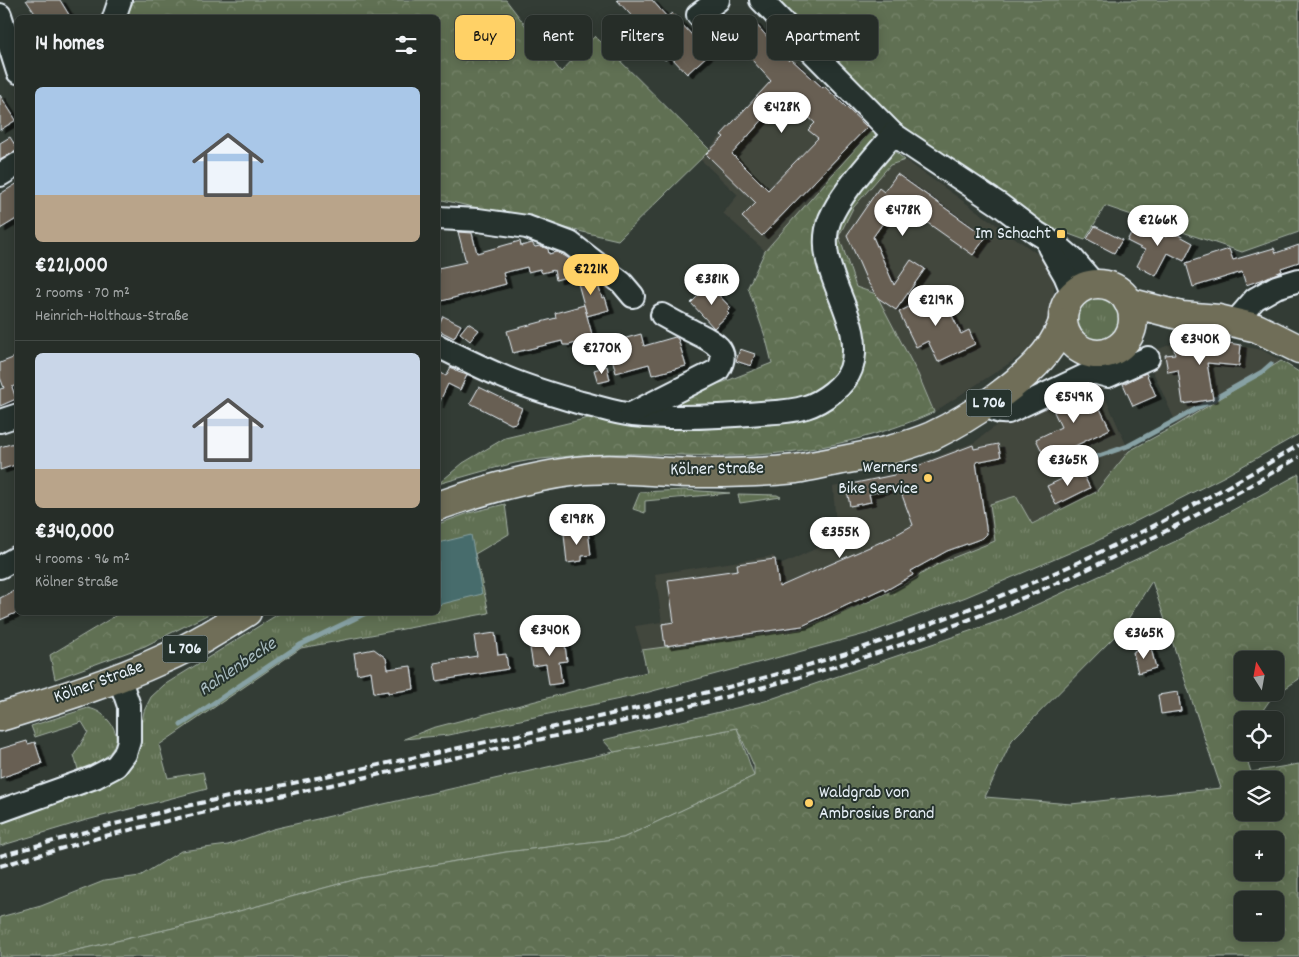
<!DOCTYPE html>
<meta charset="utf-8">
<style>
body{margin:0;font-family:Dekko,sans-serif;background:#2e3530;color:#f1f3f6;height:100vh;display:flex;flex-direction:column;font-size:19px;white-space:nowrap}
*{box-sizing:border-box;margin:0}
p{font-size:16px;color:#a4a8a8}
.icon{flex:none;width:28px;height:28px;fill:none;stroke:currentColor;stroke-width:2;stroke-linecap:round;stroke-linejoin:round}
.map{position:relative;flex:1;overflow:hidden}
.sheet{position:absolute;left:15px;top:15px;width:425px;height:600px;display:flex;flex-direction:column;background:#262d28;border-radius:8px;box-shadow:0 2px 12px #0003,0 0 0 1px #424945}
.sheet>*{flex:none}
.guide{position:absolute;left:455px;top:15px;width:475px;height:45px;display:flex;gap:10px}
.needle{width:32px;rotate:349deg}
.buttons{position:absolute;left:1234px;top:651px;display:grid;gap:10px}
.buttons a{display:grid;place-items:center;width:50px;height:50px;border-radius:8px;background:#262d28;box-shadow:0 2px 12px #0003,0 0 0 1px #424945;font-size:25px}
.price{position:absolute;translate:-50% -42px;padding:0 11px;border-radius:18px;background:#fff;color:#222;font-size:16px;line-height:32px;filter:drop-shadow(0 1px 2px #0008)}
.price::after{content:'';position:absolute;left:50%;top:30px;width:15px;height:11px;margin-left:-8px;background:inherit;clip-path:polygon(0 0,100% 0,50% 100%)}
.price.active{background:#ffd166;color:#111}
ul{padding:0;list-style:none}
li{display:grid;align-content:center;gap:10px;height:265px;padding:0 20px}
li+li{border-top:1px solid #424945}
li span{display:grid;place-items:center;height:155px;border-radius:8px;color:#555}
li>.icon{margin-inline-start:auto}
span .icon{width:90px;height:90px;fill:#fffc;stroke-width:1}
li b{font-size:21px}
h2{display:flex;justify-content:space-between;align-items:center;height:60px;padding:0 20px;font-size:21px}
.tag{padding:0 18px;border-radius:8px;background:#262d28;box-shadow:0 2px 12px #0003,0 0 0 1px #424945;font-size:18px;line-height:45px}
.tag.active{background:#ffd166;color:#111}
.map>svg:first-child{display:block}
.built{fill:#43463e}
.grass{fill:url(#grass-tufts);stroke:#a4b0a5}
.forest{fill:url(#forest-crowns);stroke:#a4b0a5;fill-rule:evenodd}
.water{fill:#476c6c;stroke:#87a1a4}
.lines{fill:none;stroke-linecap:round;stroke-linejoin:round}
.stream{stroke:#87a1a4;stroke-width:5}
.building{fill:#685e53;stroke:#e8f1f8;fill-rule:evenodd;filter:url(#shadow)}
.minor-casing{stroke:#e8f1f8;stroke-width:26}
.major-casing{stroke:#e8f1f8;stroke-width:31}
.minor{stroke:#26332d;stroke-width:22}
.major{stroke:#706e59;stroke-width:28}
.rail{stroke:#e8f1f8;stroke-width:4;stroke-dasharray:8 4;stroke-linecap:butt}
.poi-dot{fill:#ffd166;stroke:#26332d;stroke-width:2}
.labels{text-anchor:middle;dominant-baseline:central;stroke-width:4;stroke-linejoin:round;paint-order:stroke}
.shield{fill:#26332d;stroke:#aeb8bb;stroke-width:1}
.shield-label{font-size:16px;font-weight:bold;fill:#e8f1f8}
.poi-label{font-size:18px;fill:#e8f1f8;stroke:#26332d;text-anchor:end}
.street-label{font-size:18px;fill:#e8f1f8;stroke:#26332d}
.water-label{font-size:19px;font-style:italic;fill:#a8bcc0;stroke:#26332d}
</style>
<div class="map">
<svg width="1299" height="957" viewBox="0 0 1299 957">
<defs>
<pattern id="grass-tufts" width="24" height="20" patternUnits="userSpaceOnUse" patternTransform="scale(1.25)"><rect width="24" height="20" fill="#607052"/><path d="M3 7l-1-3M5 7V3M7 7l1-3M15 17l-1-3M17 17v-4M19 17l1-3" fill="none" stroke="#77856c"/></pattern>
<pattern id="forest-crowns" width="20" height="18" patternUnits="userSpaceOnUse" patternTransform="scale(1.25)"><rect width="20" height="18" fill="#607052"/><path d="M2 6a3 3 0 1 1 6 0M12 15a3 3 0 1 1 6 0" fill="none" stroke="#77856c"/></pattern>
<filter id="shadow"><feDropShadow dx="5.5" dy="3" stdDeviation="0" flood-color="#0009"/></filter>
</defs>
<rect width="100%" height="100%" fill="#333c35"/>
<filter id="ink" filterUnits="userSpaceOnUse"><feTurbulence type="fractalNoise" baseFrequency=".02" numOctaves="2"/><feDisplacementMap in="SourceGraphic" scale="10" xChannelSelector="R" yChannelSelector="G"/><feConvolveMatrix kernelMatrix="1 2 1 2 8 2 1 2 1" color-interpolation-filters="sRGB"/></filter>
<g filter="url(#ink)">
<g class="built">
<polygon points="792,56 871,131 765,251 723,213 738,195 700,159"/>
<polygon points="905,160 1039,255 1044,262 1054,284 1054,292 1048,326 1044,336 1025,353 934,412 918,374 856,287 839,236 853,208 890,164"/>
<polygon points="1203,339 1262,350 1281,361 1177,425 1145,354 1172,344"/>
<polygon points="1092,368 1129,451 1096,492 995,541 940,563 903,585 870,601 800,629 642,650 635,626 662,622 655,574 773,556 780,565 837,539 833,487 895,473 975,442 1002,421"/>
</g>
<g class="grass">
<circle cx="1098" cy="319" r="24"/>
<polygon points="1281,361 1299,372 1299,434 1225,476 1095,542 966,597 869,633 634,696 449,735 404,739 432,728 647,672 642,650 800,629 870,601 903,585 940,563 995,541 990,504 1016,496 1032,524 1096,492 1129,451 1177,425"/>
<polygon points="684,490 730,493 645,501 645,513 633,509 640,492"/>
<polygon points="738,494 777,495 781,497 740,503"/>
<polygon points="505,504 509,534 475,554 489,613 301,648 159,745 168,778 203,772 207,789 83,821 0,846 0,820 89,789 139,739 144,711 151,697 164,685 280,613 438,612 438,524 469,513"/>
<path d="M88,708C97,710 102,713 108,720C131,746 99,763 79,773L74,755L88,732L82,722L35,737L31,726Z"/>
<polygon points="737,728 754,776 623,838 506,852 361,878 195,923 47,957 0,957 0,917 41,906 104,881 140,876 181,851 228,845 273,829 614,752"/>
</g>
<g class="forest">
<polygon points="134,0 506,0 561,72 595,36 710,150 618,240 438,199 438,18 126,18"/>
<polygon points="769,0 1299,0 1299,232 1242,252 1105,206 1085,240 1036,222 895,120"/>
<path d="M871,131L905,160L890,165L853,208L839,236L856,287L876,294L918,374L934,412C872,440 800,455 731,456C678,456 625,451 571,456C553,458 533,459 515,463C489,469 463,477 438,484L463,463L505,438L597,416L724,382L772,363L766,339L748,287L765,251Z"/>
<path d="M1299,474V679L1272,697L1256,720H1242V752L1245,753L1251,772L1299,764V957H47L195,923L361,878L506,852L623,838L754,776V766L737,728L614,752L603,740L765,701L1005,619L1174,542ZM1152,581L1221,788L1071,804L985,797L1012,740L1121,630ZM1242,660H1275V692H1242ZM1242,780H1275V812H1242ZM1242,840H1275V872H1242ZM1242,900H1275V932H1242Z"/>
<polygon points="120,613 211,613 145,646 55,679 50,655"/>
</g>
<polygon class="water" points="471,535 482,594 438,605 438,543"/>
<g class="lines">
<g class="stream">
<polyline points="1052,472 1128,446 1180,418 1262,372 1271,364"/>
<polyline points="181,725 300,645 368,612"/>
</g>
</g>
<g class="building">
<polygon points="26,0 60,0 71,18 38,18"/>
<polygon points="617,0 652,0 667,17 672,13 709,54 687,74 670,56 665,60 657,51 656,52 643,39 648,34"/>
<path d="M754,22L789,61L791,59L823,88L824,86L867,127L762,236L742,217L756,203L706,154L724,137L721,135L771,81L734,40ZM793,103L815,123L808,130L818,138L768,190L732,154L767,115L775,122Z"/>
<polygon points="0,95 16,120 0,130"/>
<polygon points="10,137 18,150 0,160 0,143"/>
<polygon points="897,174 986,237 973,255 898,202 873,237 894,285 911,260 925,269 896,310 878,298 867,281 847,235 879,188 884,192"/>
<polygon points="18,183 18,218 0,229 0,194"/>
<polygon points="1137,221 1166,237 1169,230 1193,243 1184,261 1168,253 1156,276 1137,266 1145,250 1127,241"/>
<polygon points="1095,226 1122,240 1114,253 1087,239"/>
<polygon points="458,232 472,233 477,253 520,241 521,246 532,243 535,247 540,246 548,249 549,254 556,252 565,256 572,261 576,274 556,280 554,270 542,273 540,269 528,272 527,267 503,273 506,284 438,302 438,268 466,262"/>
<polygon points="1299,245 1299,262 1281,268 1282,271 1261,280 1246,285 1242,272 1193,287 1186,263 1229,249 1233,260 1274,248 1276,253"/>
<polygon points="587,273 591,275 594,286 598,285 602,298 605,297 609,310 587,316 576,276"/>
<polygon points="709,285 731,308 727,312 729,314 714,328 691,303"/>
<polygon points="940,291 961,334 969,330 975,344 938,362 928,341 916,347 899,312"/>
<polygon points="584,305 593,338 569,345 563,345 562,341 513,353 507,331 556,318 555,313"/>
<polygon points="443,316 461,325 454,338 438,330 438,326"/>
<polygon points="468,323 479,330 470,341 460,333"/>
<polygon points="641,334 644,346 675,337 678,339 686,366 652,375 649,364 616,373 608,343"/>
<polygon points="1203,339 1241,345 1239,366 1207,363 1213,399 1183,404 1178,370 1168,372 1165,355 1175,354 1173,344"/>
<polygon points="740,349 755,354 751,366 736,361"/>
<polygon points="18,356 18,385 12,387 16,399 0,406 0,389 4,388 0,377 0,363"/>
<polygon points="607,366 610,380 598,383 594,370"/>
<polygon points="451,367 458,372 467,375 460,390 448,384 438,405 438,371 446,376"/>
<polygon points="1146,373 1156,396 1133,406 1123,384"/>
<polygon points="479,387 522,408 516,423 511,424 470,403"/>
<polygon points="1090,388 1110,429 1046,460 1036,439 1061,427 1054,412 1057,403"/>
<polygon points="18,442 18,464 0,470 0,447"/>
<polygon points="998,444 1001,457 976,462 987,534 983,538 947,551 911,571 913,575 885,591 884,588 802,626 665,646 662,624 674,622 668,580 738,570 737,564 775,559 779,587 892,537 913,525 899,487 869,494 871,502 850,506 846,485 894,475 973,445 974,449"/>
<polygon points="1081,470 1090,488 1056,505 1047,486"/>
<polygon points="588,531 591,555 582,556 582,561 567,563 564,534"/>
<polygon points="18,589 18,612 0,620 0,598"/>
<polygon points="495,633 498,655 506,654 508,669 437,681 434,663 477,656 474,636"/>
<polygon points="564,637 567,661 559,662 562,683 549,685 546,664 533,666 529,642"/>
<polygon points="1151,648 1156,668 1138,673 1133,652"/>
<polygon points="374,649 386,658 388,669 411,666 414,689 388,693 388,691 374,693 371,671 357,674 354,653"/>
<polygon points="1178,692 1181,711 1161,714 1158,695"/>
<polygon points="27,741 28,744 35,742 42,764 0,778 0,749"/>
</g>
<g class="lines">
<g class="minor-casing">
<g id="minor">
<polyline points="761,0 893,134 1000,205 1037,233 1058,246 1072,258 1095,285"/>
<polyline points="0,15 18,72"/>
<polyline points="698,15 718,0"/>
<polyline points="114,18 120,0"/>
<polyline points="0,175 18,164"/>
<polyline points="438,218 478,220 527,227 570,243 622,283 633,296"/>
<polyline points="1049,247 1065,275 1073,294"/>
<polyline points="1235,322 1255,299 1276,287 1299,280"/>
<path d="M438,346C458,356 478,366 499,375C525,387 554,395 581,403C598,407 615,413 633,415C675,419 718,417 761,413C776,412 791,412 806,407C822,402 845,386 851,369C868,318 810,270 830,219C843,189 873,160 893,134"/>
<path d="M988,403C994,411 998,413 1008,412L1093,372L1108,376L1148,358"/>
<path d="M631,414L718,370C733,347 707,339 690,330C680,325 671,320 662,315"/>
<polyline points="0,421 18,415"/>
<polyline points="0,567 18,557"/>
<polyline points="0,811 95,777 116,766 125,754 129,741 129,706 119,677"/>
</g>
</g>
<g class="major-casing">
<g id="major">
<circle cx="1098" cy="319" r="35"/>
<polyline points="1128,302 1182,316 1219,319 1257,328 1299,349"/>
<path d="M438,506C483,490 529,477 577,471C621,466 665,474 709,473C737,473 768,472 796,469C813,466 831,462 848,459C876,454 906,447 932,436C955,425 976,412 997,397C1024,377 1052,354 1063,322"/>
<path d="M0,717C55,700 111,683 163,659C193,646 220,629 247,612"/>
</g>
</g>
<use href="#minor" class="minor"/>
<use href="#major" class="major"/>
<g class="rail">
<path d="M0,856L103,827L178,808C313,778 450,751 585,720C659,703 733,688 805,666C979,613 1144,539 1299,445"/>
<path d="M0,866L105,836L179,818L670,711C730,696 790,681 849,662C1007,612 1157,542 1299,457"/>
</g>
</g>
</g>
<g class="poi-dot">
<rect x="1056" y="229" width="10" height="10" rx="2.5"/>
<circle cx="928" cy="478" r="5"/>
<circle cx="809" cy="803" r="5"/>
</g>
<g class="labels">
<g class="shield">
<rect x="966.5" y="389.5" width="45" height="27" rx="4"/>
<rect x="162.5" y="635.5" width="45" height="27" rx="4"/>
</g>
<g class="shield-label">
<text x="989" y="403">L 706</text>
<text x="185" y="649">L 706</text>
</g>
<g class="poi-label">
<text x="1051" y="234">Im Schacht</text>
<text x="918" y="468">Werners<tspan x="918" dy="21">Bike Service</tspan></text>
<text x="819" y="793" text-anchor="start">Waldgrab von<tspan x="819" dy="21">Ambrosius Brand</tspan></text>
</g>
<g class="street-label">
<text transform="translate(717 470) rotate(-1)">Kölner Straße</text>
<text transform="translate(99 683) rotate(-20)">Kölner Straße</text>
</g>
<g class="water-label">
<text transform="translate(238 668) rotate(-34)">Rahlenbecke</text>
</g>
</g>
</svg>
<div class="buttons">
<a><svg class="needle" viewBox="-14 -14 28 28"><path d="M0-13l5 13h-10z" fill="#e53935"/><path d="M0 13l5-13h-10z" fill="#a4a8a8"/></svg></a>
<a><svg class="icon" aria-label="locate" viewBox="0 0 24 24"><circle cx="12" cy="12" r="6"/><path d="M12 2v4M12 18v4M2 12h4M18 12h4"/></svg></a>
<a><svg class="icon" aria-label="layers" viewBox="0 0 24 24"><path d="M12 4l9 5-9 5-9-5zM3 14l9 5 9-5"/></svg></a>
<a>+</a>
<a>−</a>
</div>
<b class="price" style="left:782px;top:134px">€428K</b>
<b class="price" style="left:903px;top:237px">€478K</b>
<b class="price" style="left:1158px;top:247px">€266K</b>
<b class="price active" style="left:591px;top:296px">€221K</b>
<b class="price" style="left:712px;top:306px">€381K</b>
<b class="price" style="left:936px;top:327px">€219K</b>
<b class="price" style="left:1200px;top:366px">€340K</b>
<b class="price" style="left:602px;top:375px">€270K</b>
<b class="price" style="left:1074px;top:424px">€549K</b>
<b class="price" style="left:1068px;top:487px">€365K</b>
<b class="price" style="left:577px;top:546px">€198K</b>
<b class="price" style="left:840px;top:559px">€355K</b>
<b class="price" style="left:550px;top:657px">€340K</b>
<b class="price" style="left:1144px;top:660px">€365K</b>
<div class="guide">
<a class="tag active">Buy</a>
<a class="tag">Rent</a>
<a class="tag">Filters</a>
<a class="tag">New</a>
<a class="tag">Apartment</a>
</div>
<section class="sheet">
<h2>14 homes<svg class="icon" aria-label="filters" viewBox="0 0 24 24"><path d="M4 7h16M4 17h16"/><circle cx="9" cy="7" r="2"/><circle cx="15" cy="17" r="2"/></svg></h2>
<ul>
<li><span style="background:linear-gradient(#a9c7e8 70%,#b9a48a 0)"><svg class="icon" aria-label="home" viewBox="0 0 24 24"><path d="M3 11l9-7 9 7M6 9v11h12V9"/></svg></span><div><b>€221,000</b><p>2 rooms · 70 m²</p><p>Heinrich-Holthaus-Straße</p></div></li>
<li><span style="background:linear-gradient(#c9d6e8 75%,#b9a48a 0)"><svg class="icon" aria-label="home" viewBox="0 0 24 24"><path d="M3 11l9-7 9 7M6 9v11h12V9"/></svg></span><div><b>€340,000</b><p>4 rooms · 96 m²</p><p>Kölner Straße</p></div></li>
</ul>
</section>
</div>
